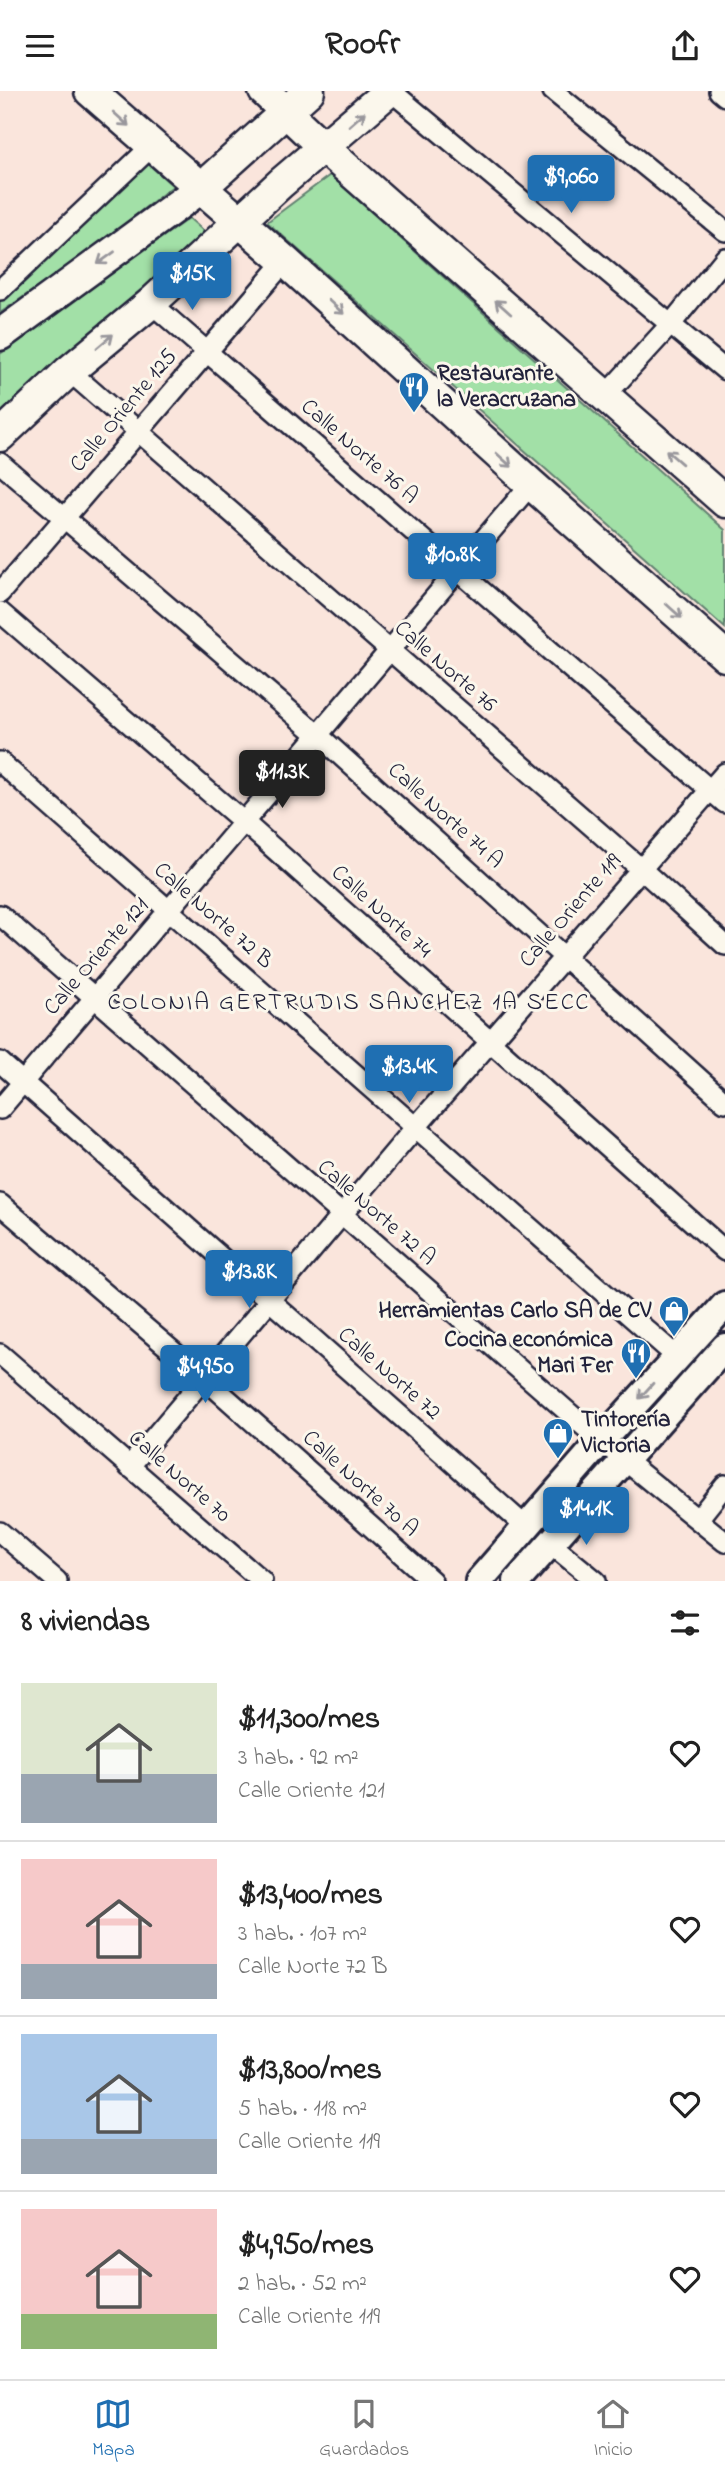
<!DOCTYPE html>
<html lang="es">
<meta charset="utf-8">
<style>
body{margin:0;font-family:"Indie Flower",sans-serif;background:#f2f2f2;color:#222;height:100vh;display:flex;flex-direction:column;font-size:26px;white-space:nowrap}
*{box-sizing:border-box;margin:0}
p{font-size:23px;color:#767676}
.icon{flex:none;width:38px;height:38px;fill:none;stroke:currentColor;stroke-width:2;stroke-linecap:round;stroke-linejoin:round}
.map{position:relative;height:1490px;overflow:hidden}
.details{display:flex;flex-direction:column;background:#fff;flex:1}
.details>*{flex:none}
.price{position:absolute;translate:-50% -60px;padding:0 16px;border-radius:7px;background:#1f6fb2;color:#fff;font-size:23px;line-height:46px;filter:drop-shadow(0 2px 4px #0008)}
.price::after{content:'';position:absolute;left:50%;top:42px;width:21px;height:16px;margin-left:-10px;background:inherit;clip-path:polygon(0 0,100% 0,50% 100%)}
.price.on{background:#222;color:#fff}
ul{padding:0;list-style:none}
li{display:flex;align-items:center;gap:21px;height:175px;padding:0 21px}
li+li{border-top:2px solid #e0e0e0}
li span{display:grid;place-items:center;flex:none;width:196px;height:140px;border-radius:0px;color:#555}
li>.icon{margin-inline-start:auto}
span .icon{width:84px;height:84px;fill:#fffc;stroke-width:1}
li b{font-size:30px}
h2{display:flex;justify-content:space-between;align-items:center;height:84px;padding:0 21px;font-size:30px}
header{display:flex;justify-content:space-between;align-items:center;height:91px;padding:0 21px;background:#fff;font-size:32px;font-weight:700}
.tabs{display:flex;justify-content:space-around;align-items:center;height:98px;border-top:2px solid #e0e0e0;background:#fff;font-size:19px;color:#767676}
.tabs a{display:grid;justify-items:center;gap:4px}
.tabs .on{color:#1f6fb2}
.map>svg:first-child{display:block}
.green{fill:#a2e0a7;stroke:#628171;stroke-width:2}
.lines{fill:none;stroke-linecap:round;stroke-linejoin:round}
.street-casing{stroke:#22223b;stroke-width:24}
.secondary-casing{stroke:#22223b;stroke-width:32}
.primary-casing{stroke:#22223b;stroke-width:35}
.street{stroke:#fbf7ec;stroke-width:19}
.secondary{stroke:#fbf7ec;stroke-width:26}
.primary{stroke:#fbf7ec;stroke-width:30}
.oneway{stroke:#99979c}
.labels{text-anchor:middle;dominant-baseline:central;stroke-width:6;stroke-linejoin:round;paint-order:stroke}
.poi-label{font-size:23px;font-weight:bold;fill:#22223b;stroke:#fbf7ec;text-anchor:start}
.street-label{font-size:23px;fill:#22223b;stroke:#fbf7ec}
.neighbourhood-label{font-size:24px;letter-spacing:2px;fill:#22223b;stroke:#fbf7ec}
</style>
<header><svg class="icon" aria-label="menu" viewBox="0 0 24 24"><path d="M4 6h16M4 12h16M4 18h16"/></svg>Roofr<svg class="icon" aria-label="share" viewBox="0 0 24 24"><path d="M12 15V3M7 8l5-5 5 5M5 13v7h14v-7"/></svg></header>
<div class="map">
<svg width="725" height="1490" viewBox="0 0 725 1490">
<rect width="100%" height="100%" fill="#fae5dc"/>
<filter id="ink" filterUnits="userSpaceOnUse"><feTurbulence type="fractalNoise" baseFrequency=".0143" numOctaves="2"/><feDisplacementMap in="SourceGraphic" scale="14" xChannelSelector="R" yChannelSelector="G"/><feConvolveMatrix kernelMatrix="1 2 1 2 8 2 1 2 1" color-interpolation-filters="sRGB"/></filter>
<g filter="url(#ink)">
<g class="green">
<polygon points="146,71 173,95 87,162 0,222 0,205"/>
<polygon points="330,84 725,439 725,537 267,131"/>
<polygon points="189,127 209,145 0,326 0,263"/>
</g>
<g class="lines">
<g class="street-casing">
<g id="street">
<polyline points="391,0 725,279"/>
<polyline points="553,0 725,140"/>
<polyline points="719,0 725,5"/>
<polyline points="0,199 152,55"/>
<polyline points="151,212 725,712"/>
<polyline points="69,280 640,777 725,854"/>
<polyline points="605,305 671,233 725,167"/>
<polyline points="0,372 318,644 725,1011"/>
<polyline points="0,502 285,170"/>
<polyline points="0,521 245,732 725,1160"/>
<polyline points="0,671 677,1266"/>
<polyline points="0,824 601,1350 725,1451"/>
<polyline points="0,971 526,1436"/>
<polyline points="0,1018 531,393"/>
<polyline points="0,1113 204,1287 432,1490"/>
<polyline points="0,1263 262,1490"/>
<polyline points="129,1376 415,1037 725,682"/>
<polyline points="698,1428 725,1394"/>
<polyline points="0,1441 57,1490"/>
<polyline points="551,1453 596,1490"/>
</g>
</g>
<g class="secondary-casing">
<g id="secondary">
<polyline points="479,1490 601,1350 725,1214"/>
<polyline points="517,1490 725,1256"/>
</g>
</g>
<g class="primary-casing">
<g id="primary">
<polyline points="90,0 285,170 531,393 725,565"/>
<polyline points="264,0 324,57 725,411"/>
<polyline points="0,244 201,97 309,0"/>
<polyline points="0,345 69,280 151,212 281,92 389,0"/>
</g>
</g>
<use href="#street" class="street"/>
<use href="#secondary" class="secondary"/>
<use href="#primary" class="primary"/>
</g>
<defs><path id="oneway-shaft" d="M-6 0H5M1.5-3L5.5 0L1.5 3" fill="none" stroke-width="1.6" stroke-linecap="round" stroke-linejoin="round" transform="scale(1.75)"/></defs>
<g class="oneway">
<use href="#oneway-shaft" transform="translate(121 28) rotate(42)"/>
<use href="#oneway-shaft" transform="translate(357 28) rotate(-41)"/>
<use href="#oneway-shaft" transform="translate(106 167) rotate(144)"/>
<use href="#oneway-shaft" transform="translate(336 216) rotate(42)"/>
<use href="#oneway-shaft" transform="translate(503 216) rotate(-138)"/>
<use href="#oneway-shaft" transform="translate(105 250) rotate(-40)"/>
<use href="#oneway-shaft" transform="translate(674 366) rotate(-139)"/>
<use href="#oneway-shaft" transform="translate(504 369) rotate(42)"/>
<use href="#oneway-shaft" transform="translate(674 520) rotate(42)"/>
<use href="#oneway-shaft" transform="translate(646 1300) rotate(132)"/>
</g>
</g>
<defs>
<g id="restaurant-pin" transform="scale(1.575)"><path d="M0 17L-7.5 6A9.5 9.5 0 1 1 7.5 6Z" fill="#1f6fb2" stroke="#fbf7ec"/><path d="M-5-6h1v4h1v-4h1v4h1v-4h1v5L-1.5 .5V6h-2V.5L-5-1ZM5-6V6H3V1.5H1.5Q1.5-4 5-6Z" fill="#fff"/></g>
<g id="shop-pin" transform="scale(1.575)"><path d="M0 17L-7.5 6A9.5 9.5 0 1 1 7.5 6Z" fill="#1f6fb2" stroke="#fbf7ec"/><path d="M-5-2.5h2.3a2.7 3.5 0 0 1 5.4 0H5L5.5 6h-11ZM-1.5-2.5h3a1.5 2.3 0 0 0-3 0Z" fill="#fff"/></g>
</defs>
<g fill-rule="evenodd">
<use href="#restaurant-pin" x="414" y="296"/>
<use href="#shop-pin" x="674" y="1220"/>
<use href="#restaurant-pin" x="636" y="1262"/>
<use href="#shop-pin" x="558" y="1342"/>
</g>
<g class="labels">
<g class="poi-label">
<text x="437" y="283">Restaurante<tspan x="437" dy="26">la Veracruzana</tspan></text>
<text x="651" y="1220" text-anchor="end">Herramientas Carlo SA de CV</text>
<text x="613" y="1249" text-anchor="end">Cocina económica<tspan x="613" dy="26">Mari Fer</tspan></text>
<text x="581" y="1329">Tintorería<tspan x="581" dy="26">Victoria</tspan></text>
</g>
<g class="street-label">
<text transform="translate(124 320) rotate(-50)">Calle Oriente 125</text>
<text transform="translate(359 361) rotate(41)">Calle Norte 76 A</text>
<text transform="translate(445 576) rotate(41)">Calle Norte 76</text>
<text transform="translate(445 725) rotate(42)">Calle Norte 74 A</text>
<text transform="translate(571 820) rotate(-49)">Calle Oriente 119</text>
<text transform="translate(381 821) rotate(42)">Calle Norte 74</text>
<text transform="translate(213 825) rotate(41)">Calle Norte 72 B</text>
<text transform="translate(97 866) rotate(-49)">Calle Oriente 121</text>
<text transform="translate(376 1122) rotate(41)">Calle Norte 72 A</text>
<text transform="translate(389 1283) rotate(41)">Calle Norte 72</text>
<text transform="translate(179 1386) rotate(41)">Calle Norte 70</text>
<text transform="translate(360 1393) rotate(42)">Calle Norte 70 A</text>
</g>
<g class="neighbourhood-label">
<text x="349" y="912">COLONIA GERTRUDIS SANCHEZ 1A SECC</text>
</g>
</g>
</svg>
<b class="price" style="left:571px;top:124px">$9,060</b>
<b class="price" style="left:192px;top:221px">$15K</b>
<b class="price" style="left:452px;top:502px">$10.8K</b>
<b class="price on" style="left:282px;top:719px">$11.3K</b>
<b class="price" style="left:409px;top:1014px">$13.4K</b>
<b class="price" style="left:249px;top:1219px">$13.8K</b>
<b class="price" style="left:205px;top:1314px">$4,950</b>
<b class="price" style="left:586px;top:1456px">$14.1K</b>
</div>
<section class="details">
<h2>8 viviendas<svg class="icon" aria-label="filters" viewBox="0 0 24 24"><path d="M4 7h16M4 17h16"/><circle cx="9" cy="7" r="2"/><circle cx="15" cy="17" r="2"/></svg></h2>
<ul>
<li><span style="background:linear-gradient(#dfe7d0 65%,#9aa5b1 0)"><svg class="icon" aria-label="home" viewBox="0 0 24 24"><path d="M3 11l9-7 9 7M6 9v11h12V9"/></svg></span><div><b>$11,300/mes</b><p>3 hab. · 92 m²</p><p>Calle Oriente 121</p></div><svg class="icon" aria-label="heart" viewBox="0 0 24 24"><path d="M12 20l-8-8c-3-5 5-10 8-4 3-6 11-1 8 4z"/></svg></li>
<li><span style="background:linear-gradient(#f6c9c9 75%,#9aa5b1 0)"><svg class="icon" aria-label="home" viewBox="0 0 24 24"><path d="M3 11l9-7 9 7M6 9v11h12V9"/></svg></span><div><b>$13,400/mes</b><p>3 hab. · 107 m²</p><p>Calle Norte 72 B</p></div><svg class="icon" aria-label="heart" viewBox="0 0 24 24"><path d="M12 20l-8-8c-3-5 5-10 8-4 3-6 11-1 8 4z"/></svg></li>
<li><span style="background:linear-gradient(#a9c7e8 75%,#9aa5b1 0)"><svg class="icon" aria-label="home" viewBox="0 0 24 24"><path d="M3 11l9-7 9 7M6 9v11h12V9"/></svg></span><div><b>$13,800/mes</b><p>5 hab. · 118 m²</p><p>Calle Oriente 119</p></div><svg class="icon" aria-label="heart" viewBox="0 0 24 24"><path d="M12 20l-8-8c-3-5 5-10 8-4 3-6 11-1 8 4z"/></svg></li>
<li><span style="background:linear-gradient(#f6c9c9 75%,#8fb573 0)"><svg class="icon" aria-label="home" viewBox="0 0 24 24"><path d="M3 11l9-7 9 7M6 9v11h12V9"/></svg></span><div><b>$4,950/mes</b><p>2 hab. · 52 m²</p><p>Calle Oriente 119</p></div><svg class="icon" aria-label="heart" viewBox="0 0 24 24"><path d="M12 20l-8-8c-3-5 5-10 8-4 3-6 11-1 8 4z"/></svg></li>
</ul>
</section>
<nav class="tabs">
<a class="on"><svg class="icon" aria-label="map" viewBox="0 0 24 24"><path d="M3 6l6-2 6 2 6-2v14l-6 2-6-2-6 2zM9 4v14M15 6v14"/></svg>Mapa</a>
<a><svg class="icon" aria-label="saved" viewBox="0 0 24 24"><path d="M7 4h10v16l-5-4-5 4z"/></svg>Guardados</a>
<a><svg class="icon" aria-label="home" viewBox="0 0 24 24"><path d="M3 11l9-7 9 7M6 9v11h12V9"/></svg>Inicio</a>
</nav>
